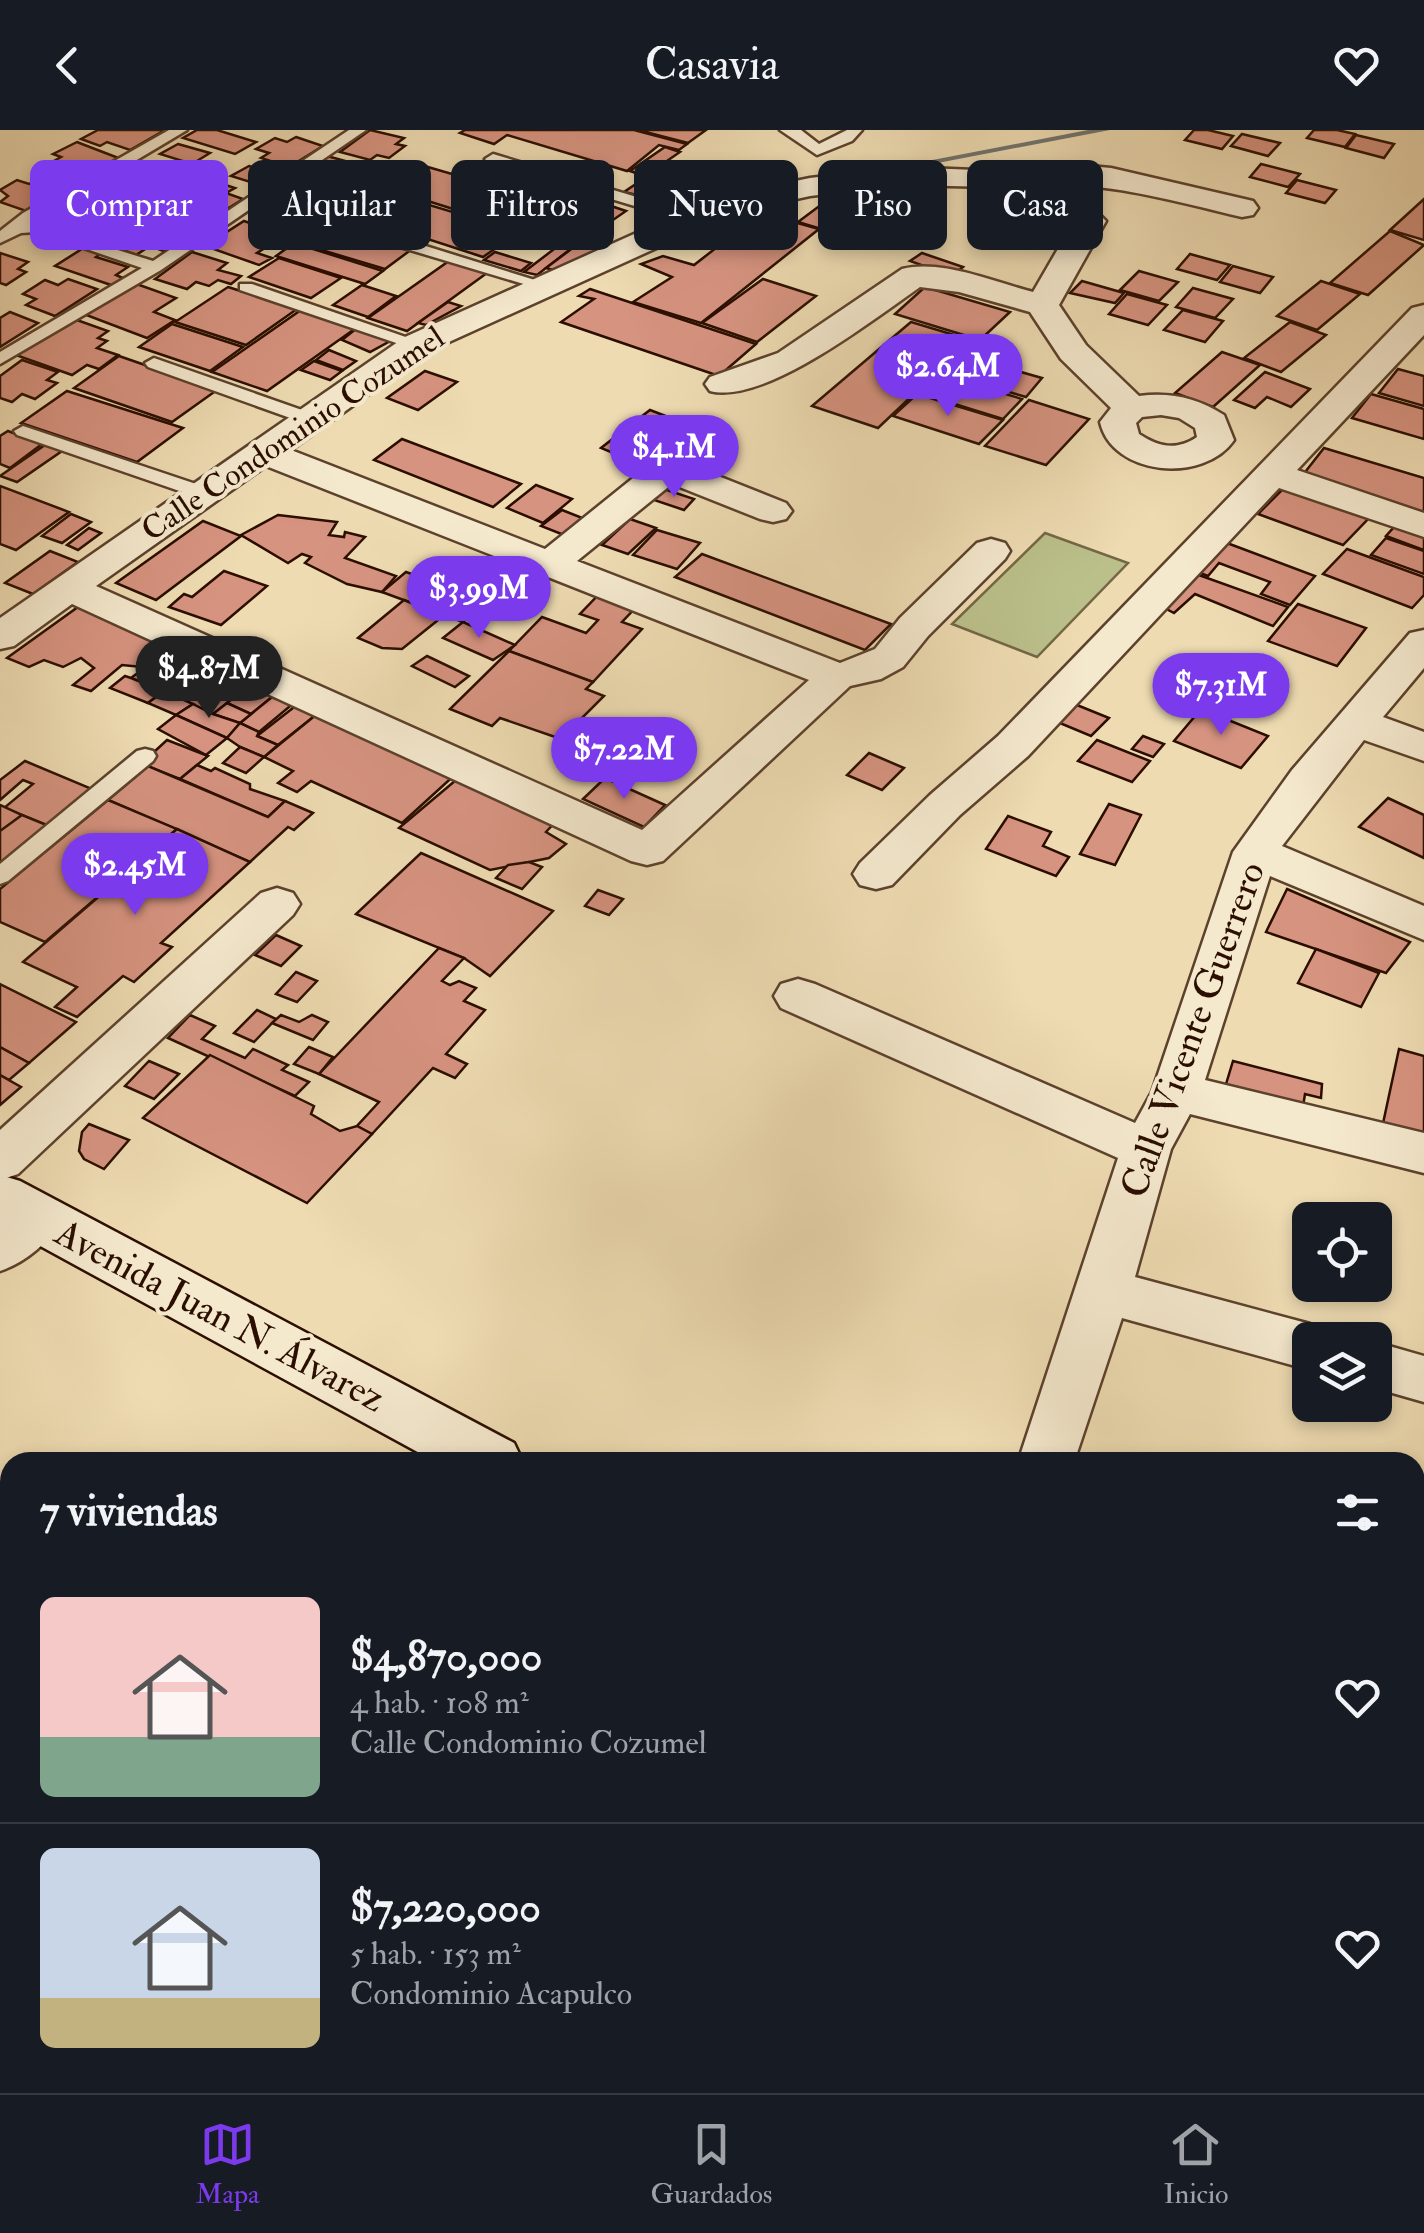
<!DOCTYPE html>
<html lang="es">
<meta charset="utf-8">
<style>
body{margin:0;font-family:"IM FELL Double Pica",serif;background:#242831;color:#f1f3f6;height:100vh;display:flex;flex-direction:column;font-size:38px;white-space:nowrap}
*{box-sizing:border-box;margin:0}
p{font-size:32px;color:#9ea1a6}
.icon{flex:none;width:55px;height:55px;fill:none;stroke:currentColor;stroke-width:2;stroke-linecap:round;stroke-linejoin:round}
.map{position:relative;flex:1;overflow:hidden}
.panel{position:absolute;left:0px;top:1322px;width:1425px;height:642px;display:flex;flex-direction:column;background:#171b24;border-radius:30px 30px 0 0;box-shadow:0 5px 15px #0003}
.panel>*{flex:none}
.hud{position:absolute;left:30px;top:30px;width:1365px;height:90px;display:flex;gap:20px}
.buttons{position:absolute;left:1292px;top:1072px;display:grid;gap:20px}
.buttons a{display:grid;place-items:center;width:100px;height:100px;border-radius:15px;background:#171b24;box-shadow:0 5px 15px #0003;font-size:50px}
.price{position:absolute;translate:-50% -85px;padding:0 22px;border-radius:35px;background:#7c3aed;color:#fff;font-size:32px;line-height:65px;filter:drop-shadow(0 2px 5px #0008)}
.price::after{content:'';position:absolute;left:50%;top:60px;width:30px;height:22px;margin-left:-15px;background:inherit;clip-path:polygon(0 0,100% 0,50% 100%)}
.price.active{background:#222;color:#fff}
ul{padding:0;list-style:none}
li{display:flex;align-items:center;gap:30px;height:250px;padding:0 40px}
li+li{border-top:2px solid #363941}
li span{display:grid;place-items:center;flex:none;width:280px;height:200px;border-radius:15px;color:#555}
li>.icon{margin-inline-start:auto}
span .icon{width:120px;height:120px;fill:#fffc;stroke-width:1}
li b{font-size:42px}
h2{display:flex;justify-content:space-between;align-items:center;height:120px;padding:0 40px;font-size:42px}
.tag{padding:0 35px;border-radius:15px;background:#171b24;box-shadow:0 5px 15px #0003;font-size:35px;line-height:90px}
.tag.active{background:#7c3aed;color:#fff}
header{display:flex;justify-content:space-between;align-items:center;height:130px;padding:0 40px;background:#171b24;font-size:45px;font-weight:600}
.tab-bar{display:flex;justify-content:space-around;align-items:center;height:140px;border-top:2px solid #363941;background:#171b24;font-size:28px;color:#9ea1a6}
.tab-bar a{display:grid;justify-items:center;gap:5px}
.tab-bar .active{color:#7c3aed}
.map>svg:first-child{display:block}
.green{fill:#bbc08a;stroke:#736745;stroke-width:2.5}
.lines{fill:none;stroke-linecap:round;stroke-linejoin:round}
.stream{fill:#71746e;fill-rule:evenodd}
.building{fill:#d69380;stroke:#2b0e00;stroke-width:2.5}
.lane-casing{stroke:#5c412c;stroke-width:5}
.street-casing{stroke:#5c412c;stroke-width:5}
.secondary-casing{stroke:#2b0e00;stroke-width:5}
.lane{fill:#f4e8cd;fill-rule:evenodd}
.street{fill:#f4e8cd;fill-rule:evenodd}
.secondary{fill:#f4e8cd;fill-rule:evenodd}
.labels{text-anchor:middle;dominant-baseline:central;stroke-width:8;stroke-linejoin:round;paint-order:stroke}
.far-street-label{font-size:32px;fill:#2b0e00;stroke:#f4e8cd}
.street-label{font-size:38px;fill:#2b0e00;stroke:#f4e8cd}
</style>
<header><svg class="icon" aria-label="back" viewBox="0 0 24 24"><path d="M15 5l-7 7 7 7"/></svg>Casavia<svg class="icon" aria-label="heart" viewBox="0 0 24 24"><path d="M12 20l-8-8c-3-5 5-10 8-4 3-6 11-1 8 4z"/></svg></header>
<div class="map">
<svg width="1424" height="1963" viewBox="0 0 1424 1963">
<rect width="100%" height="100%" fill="#eedbb2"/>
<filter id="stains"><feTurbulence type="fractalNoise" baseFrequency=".002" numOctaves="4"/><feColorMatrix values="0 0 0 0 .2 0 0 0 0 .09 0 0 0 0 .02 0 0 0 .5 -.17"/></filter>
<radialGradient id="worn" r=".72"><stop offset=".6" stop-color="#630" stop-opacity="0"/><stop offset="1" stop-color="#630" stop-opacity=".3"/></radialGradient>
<g class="green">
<polygon points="125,36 177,53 86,107 33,89"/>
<polygon points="1045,403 1128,433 1037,527 952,494"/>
</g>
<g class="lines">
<polygon class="stream" points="1088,0 1110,0 922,36 917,33"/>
</g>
<g class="building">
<polygon points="165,0 130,20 107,12 100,16 81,9 98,0"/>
<polygon points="197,0 217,0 256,12 235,24 183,8"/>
<polygon points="370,0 404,8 396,14 405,16 389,28 377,25 370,30 340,22"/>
<polygon points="465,0 634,0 687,14 679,20 659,15 627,41 507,5 494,14 460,3"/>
<polygon points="638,0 706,0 688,13"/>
<polygon points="1194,0 1208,0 1233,6 1222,19 1185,10"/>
<polygon points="1314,0 1337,0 1355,4 1345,17 1307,8"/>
<polygon points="1242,4 1280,13 1268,26 1231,16"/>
<polygon points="1356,5 1394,14 1384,28 1346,18"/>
<polygon points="296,7 323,16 289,37 261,28 269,23 256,19 275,8 287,12"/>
<polygon points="77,12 82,14 121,29 81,51 56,41 64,37 52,32 61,27 53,24"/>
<polygon points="178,14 210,23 192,34 160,24"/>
<polygon points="665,17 680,22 645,46 630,41"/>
<polygon points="327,26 360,35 352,42 361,44 345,56 333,53 325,58 294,50"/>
<polygon points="414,33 559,75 523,101 380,56"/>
<polygon points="667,33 689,40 654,69 624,62"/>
<polygon points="1261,34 1300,44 1288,57 1250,47"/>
<polygon points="249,36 277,44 260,55 231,46"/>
<polygon points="691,40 741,53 723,69 673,56"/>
<polygon points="201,47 235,58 226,63 243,69 206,92 178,82 186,77 164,69"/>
<polygon points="38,49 65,58 26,81 0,72 8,66 0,60 17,50 29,54"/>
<polygon points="1297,50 1336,60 1325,73 1286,63"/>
<polygon points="674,58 716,70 700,82 658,70"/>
<polygon points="289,59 323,69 315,75 338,82 330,87 316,84 307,90 295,87 286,93 255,84"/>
<polygon points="376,59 519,102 483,127 341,81"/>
<polygon points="830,68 902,89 871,114 798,92"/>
<polygon points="1424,69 1424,110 1390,100"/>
<polygon points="602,73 626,81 613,90 588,83"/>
<polygon points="557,76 594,86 583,95 546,84"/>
<polygon points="144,78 177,88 156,102 123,92"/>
<polygon points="761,83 819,99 701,193 633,172 672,147 641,134 663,126 694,135"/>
<polygon points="596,87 608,90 537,145 524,142"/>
<polygon points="244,91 276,102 267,108 276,111 257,123 272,128 259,135 205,116"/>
<polygon points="324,93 412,119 385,139 295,112"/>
<polygon points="123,94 179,115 166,122 150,116 136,125 110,115 120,108 107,103"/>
<polygon points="536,95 571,105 559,113 524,103"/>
<polygon points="1390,101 1424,115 1368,165 1330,153"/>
<polygon points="586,108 611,116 556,141 546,138"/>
<polygon points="294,113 383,141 365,154 276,126"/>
<polygon points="85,117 102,123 96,127 128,137 116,145 125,149 114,156 55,136"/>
<polygon points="192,122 227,133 218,140 241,146 231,154 218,150 209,156 196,152 187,159 155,149"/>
<polygon points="495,122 531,133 521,141 484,130"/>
<polygon points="0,123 28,132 18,139 26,142 6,155 0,153"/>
<polygon points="922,123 963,137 952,146 910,131"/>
<polygon points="1190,124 1230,135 1217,150 1177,139"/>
<polygon points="279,128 341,148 311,168 249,147"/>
<polygon points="449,131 487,143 407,201 368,188"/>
<polygon points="1233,136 1273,147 1260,163 1220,152"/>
<polygon points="1139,141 1178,152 1159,171 1120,160"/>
<polygon points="68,149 97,159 55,186 26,175 36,169 23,164 45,150 58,155"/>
<polygon points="763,149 816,166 757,212 702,193"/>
<polygon points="1082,151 1124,163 1115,173 1070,163"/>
<polygon points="1321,151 1360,164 1317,200 1277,186"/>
<polygon points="131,152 176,168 154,182 175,190 147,208 81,183"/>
<polygon points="362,155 396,166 368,187 333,175"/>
<polygon points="228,157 297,179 246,215 175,192"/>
<polygon points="925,157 1010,182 980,210 895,184"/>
<polygon points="1193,158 1233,169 1215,188 1176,177"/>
<polygon points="590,159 756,214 719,246 561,192 594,169 579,166"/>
<polygon points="1127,164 1167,175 1148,195 1109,184"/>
<polygon points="448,172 461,176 426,195 418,193"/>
<polygon points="301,180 356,198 267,261 212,242"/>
<polygon points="1183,180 1223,191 1205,212 1164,200"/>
<polygon points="10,182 38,193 0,217 0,188"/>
<polygon points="74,189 108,201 98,208 107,211 97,218 118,225 99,239 87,235 72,245 13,224"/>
<polygon points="911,192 971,210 878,298 812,276"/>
<polygon points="1290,192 1326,205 1281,242 1244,228"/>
<polygon points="172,194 243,217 210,241 139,217"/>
<polygon points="357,198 392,210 370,222 342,210"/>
<polygon points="969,215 992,222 985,230 961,224"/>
<polygon points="329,220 356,231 343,240 316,230"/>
<polygon points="1222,222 1260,235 1213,277 1175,263"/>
<polygon points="957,224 1042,248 1026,267 940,242"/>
<polygon points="119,226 217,260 172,292 74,258"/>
<polygon points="22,230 58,242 47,250 57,253 35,269 22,264 12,272 0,268 0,246"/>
<polygon points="314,231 342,241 330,250 301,240"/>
<polygon points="1398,239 1424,246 1424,276 1379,263"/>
<polygon points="425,241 457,252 418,280 387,268"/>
<polygon points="1265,242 1310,259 1291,277 1267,267 1255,278 1234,270"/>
<polygon points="936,243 1022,269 1003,289 916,262"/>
<polygon points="67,261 183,298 137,332 21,293"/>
<polygon points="917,264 1003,290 979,314 893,286"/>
<polygon points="1371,264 1424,279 1424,309 1352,288"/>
<polygon points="1029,270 1089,289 1046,335 985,316"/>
<polygon points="650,280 681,292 635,332 601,318"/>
<polygon points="8,301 42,314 10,338 0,334 0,306"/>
<polygon points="402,309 521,354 493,377 374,330"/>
<polygon points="45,315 62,321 17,352 0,346"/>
<polygon points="1324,318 1424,348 1424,383 1302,346"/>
<polygon points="536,355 572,369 543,393 507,378"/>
<polygon points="0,356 69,382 16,420 0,414"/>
<polygon points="1286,356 1370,387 1343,415 1258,384"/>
<polygon points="664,359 694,369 684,380 654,370"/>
<polygon points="562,380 590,391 569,407 541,396"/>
<polygon points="71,384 91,392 62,413 42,406"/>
<polygon points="278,385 337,392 329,405 344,407 345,402 365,407 345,428 396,446 382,462 347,454 305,433 311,427 302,424 288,433 241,405"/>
<polygon points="630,389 656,398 628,424 602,415"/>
<polygon points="203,391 241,406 156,470 116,453"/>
<polygon points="1395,396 1424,406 1424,420 1386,406"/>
<polygon points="89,398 101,403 78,420 67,415"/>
<polygon points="657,400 700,413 677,439 633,425"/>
<polygon points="1386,408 1424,421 1424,444 1371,425"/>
<polygon points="1227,413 1315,446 1290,475 1261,464 1270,452 1219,433 1208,446 1200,443"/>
<polygon points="1347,419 1424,447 1424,465 1412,478 1323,444"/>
<polygon points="50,421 78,432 33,464 5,453"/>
<polygon points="702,424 891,494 865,520 675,447"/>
<polygon points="224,441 267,456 221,495 169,477 184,464 192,467"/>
<polygon points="406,442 487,471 463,492 382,462"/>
<polygon points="1196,444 1288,477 1273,496 1195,464 1174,483 1159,475"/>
<polygon points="604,459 641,472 622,492 642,499 593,552 509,521 542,487 586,503 598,490 580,484"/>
<polygon points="404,470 443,486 402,519 382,518 358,508"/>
<polygon points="1298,474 1366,498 1337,536 1268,511"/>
<polygon points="78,477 94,483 172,511 142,537 122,535 91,561 73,555 94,538 81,528 63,537 44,530 29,537 7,528"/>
<polygon points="463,492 515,515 493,530 443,508"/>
<polygon points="173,517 253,553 213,584 131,548"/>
<polygon points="509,521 593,552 586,559 604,566 561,609 500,588 492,596 450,579"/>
<polygon points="427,526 469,546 455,557 412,536"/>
<polygon points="125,546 131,548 164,561 148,573 110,558"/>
<polygon points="253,553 277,563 251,584 227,573"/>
<polygon points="164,561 193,574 176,585 148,573"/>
<polygon points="277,563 295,572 259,602 240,593"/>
<polygon points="302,571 322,580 278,615 257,606"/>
<polygon points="227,573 251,584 240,593 213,584"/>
<polygon points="1072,573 1109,588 1091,606 1055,591"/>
<polygon points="193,574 213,584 240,593 227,608 176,585"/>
<polygon points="1201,579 1268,606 1241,638 1174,611"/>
<polygon points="322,580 459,641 402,693 311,651 297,662 278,653 293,641 264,627"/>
<polygon points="176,585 227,608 206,625 158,599"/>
<polygon points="240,593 259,602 257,606 278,615 264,627 240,617 227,608"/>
<polygon points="1143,606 1164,614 1153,627 1132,619"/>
<polygon points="167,610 208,626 180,649 141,634"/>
<polygon points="1097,610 1150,631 1132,652 1078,631"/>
<polygon points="240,617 264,627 246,643 223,633"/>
<polygon points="869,623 904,638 882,660 847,645"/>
<polygon points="25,631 92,659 49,696 4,678 33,654 23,650 0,670 0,650"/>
<polygon points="197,635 211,641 215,638 250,654 250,659 285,671 268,687 180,649"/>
<polygon points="148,636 268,687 285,671 313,683 294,700 288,697 250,732 108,670"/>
<polygon points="462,645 560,687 546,702 566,714 549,728 490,740 399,698"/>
<polygon points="605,648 665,675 644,697 583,669"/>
<polygon points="1388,668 1424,685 1424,728 1359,697"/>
<polygon points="108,670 177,699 45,812 0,792 0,759"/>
<polygon points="1109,674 1141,685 1115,735 1080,724"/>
<polygon points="0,675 22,685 2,702 0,701"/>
<polygon points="22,685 49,696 0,736 0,701"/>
<polygon points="1008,686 1051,702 1043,716 1069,727 1056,746 986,719"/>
<polygon points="177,699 250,732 161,813 172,817 134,852 123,846 77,887 55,877 77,857 23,832"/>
<polygon points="421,723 553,781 490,846 464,828 356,784"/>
<polygon points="529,732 542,737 522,759 496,748 508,735"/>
<polygon points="1287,759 1410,812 1386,843 1266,802"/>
<polygon points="598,760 623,769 609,785 585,776"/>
<polygon points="276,805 301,816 281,836 255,825"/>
<polygon points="439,818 464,828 442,851 450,855 459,851 476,858 464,871 485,880 446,924 467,934 455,948 433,938 372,1004 357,996 379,972 319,944"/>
<polygon points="1316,819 1379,843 1361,877 1298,853"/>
<polygon points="296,842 317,851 297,872 276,864"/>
<polygon points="0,854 76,892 29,933 0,917"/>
<polygon points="257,880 276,889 254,912 234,903"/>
<polygon points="190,885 215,896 202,909 245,928 253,919 288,935 282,940 309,952 295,966 168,908"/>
<polygon points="281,885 299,892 312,885 328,892 313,910 272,893"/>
<polygon points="0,917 29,933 9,950 0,945"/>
<polygon points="309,917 333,927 319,944 294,934"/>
<polygon points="1399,919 1424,926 1424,1010 1382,998"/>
<polygon points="210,925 314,976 311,984 340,1001 357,996 372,1004 307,1073 143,988"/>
<polygon points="149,931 179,944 154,969 125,956"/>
<polygon points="1233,931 1322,954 1321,968 1305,964 1302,983 1223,964"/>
<polygon points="0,945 21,957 0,975"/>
<polygon points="89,994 129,1010 104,1039 84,1029 79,1021 82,1002"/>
</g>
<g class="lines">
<g class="lane-casing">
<g id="lane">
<polygon points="169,0 187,0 31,93 153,131 349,0 366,0 161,140 0,234 0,222 142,138 37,102 21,103 0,113 0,101 23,83"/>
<polygon points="780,0 801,0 819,14 847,0 862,0 852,11 817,25"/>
<polygon points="493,24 700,86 702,89 688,92 488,32 485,29"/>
<polygon points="330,90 342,90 551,155 537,158 330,96"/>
<polygon points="240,154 252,154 426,214 411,218 240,160"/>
<polygon points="154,228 319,286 322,290 319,294 307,294 148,237 145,233"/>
<polygon points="23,296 208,358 210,362 208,366 194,366 17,305 14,301"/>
<polygon points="145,619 153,621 156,626 153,631 8,751 0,754 0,734 137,621"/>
</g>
</g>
<g class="street-casing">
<g id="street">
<path d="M1068,34L1111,38L1253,71L1258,78L1253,85L1242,87C1170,70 1102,50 1028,55L1087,72L1106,91L1059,175L1086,215L1139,266C1171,262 1197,268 1224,285L1234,310C1204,354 1112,346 1100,292L1111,278L1061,229L1030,182L959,162L920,157C875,188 765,275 710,261L705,254L710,247L778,223L902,139C942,129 994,152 1033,162L1073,93L1065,86L998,66L995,57L903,55L810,66L760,77L705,96L429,221L291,320L545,419L689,303L702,300L715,303L720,311L693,336L786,373L792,381L786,389L773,392L760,389L672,354L577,431L840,533L875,519L900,488L977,413L991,409L1005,413L1010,421L1005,429L928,506L903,537L881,549L850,556L663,731L647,735L631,731L72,474L14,516L0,519V488L405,207L683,82L741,62L810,48L903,37L975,40ZM1161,285L1179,288L1195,298L1197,307C1176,321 1159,317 1139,304L1136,293L1142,287ZM266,336L809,550L642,700L96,456Z"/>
<polygon points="1424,175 1424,205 1297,340 1424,383 1424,407 1279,358 1028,626 960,685 892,755 876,759 860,755 853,744 860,733 930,665 998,606 1412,178"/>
<polygon points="1424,500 1424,538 1383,587 1424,602 1424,631 1364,610 1282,716 1424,776 1424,810 1270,746 1205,950 1424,1003 1424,1043 1190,984 1171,1019 1135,1147 1310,1194 1329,1201 1334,1210 1310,1210 1310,1240 1122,1188 1074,1332 1018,1332 1118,1028 781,878 774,866 781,854 798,849 815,854 1135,993 1152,962 1233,722 1292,640 1410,503"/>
<polygon points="277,758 293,763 300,774 293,785 18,1044 0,1050 0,1000 261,763"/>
<path d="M37,1066L55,1072L63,1087C50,1112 26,1132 0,1141V1089L19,1072Z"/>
<polygon points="1375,1212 1424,1226 1424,1272 1375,1258"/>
<polygon points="0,1447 10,1450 10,1512 0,1508"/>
<polygon points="10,1739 10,1813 0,1817 0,1743"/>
<polygon points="323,1955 396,1955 393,1963 320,1963"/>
<polygon points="835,1955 906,1955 903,1963 832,1963"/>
<polygon points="1120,1955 1198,1955 1201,1963 1123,1963"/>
</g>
</g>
<g class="secondary-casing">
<g id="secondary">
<polygon points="0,1045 20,1051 514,1313 523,1332 436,1332 0,1094"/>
<polygon points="1415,1812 1424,1815 1424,1891 1415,1888"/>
</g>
</g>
<use href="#lane" class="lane"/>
<use href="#street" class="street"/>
<use href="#secondary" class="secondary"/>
</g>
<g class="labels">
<g class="far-street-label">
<text transform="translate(293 304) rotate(-34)">Calle Condominio Cozumel</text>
</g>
<g class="street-label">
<text transform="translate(1193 900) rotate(-70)">Calle Vicente Guerrero</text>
<text transform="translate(220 1186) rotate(28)">Avenida Juan N. Álvarez</text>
</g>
</g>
<rect width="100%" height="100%" filter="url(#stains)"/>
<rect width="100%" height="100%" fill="url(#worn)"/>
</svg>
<div class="buttons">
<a><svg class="icon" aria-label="locate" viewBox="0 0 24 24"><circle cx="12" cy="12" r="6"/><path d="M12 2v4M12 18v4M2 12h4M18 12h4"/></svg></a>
<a><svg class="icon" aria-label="layers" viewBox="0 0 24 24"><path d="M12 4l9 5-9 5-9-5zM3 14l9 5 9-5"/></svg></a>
</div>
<b class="price" style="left:948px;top:289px">$2.64M</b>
<b class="price" style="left:674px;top:370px">$4.1M</b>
<b class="price" style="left:479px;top:511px">$3.99M</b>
<b class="price active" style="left:209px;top:591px">$4.87M</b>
<b class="price" style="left:1221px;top:608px">$7.31M</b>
<b class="price" style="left:624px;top:672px">$7.22M</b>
<b class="price" style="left:135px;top:788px">$2.45M</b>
<div class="hud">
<a class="tag active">Comprar</a>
<a class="tag">Alquilar</a>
<a class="tag">Filtros</a>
<a class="tag">Nuevo</a>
<a class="tag">Piso</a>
<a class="tag">Casa</a>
</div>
<section class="panel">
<h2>7 viviendas<svg class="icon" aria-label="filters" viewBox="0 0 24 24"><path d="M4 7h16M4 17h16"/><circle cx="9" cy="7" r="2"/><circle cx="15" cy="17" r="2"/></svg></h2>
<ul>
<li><span style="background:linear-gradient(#f6c9c9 70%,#7fa58c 0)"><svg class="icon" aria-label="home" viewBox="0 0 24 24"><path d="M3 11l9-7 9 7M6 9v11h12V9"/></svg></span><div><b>$4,870,000</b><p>4 hab. · 108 m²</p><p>Calle Condominio Cozumel</p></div><svg class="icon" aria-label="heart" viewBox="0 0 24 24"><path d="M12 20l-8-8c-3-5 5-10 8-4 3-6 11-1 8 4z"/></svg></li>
<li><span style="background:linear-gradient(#c9d6e8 75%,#c2b280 0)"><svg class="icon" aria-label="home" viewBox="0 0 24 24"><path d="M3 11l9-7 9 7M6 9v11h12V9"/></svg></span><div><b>$7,220,000</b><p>5 hab. · 153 m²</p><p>Condominio Acapulco</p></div><svg class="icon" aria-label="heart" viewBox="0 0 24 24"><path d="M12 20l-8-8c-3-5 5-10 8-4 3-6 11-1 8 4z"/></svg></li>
</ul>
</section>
</div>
<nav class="tab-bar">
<a class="active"><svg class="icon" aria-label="map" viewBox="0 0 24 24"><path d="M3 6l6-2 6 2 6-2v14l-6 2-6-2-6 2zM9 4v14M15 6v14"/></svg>Mapa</a>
<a><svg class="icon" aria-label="saved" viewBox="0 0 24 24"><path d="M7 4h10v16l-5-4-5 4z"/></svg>Guardados</a>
<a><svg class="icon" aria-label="home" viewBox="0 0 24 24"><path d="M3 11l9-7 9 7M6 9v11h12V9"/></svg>Inicio</a>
</nav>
